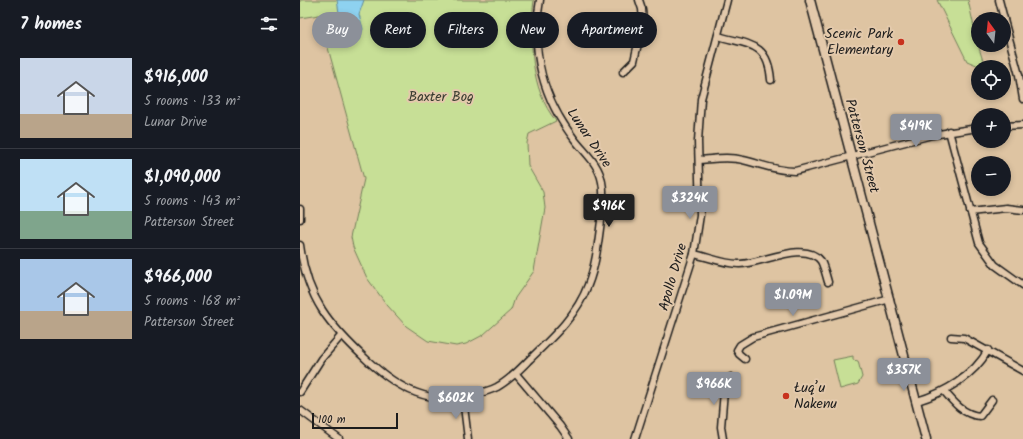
<!DOCTYPE html>
<meta charset="utf-8">
<style>
body{margin:0;font-family:Kalam,sans-serif;background:#20242c;color:#f1f3f6;height:100vh;display:flex;flex-direction:column;font-size:15px;white-space:nowrap}
*{box-sizing:border-box;margin:0}
p{font-size:13px;color:#9ea1a6}
.icon{flex:none;width:22px;height:22px;fill:none;stroke:currentColor;stroke-width:2;stroke-linecap:round;stroke-linejoin:round}
.map{position:relative;flex:1;overflow:hidden}
.details{display:flex;flex-direction:column;background:#171b24;width:300px}
.details>*{flex:none}
.top-card{position:absolute;left:12px;top:12px;width:380px;height:36px;display:flex;gap:8px}
.needle{width:26px;rotate:345deg}
.buttons{position:absolute;left:671px;top:12px;display:grid;gap:8px}
.buttons a{display:grid;place-items:center;width:40px;height:40px;border-radius:50%;background:#171b24;box-shadow:0 2px 6px #0003;font-size:20px}
.scale{position:absolute;left:12px;bottom:10px;width:86px;box-sizing:border-box;padding-left:4px;border:2px solid #1c1c1c;border-top:0;font-size:11px;line-height:14px;white-space:nowrap;color:#1c1c1c;-webkit-text-stroke:3px #e3c9ab;paint-order:stroke}
.price{position:absolute;translate:-50% -34px;padding:0 9px;border-radius:4px;background:#8c9099;color:#fff;font-size:13px;line-height:26px;filter:drop-shadow(0 1px 2px #0008)}
.price::after{content:'';position:absolute;left:50%;top:24px;width:12px;height:9px;margin-left:-6px;background:inherit;clip-path:polygon(0 0,100% 0,50% 100%)}
.price.current{background:#222;color:#fff}
ul{padding:0;list-style:none}
li{display:flex;align-items:center;gap:12px;height:100px;padding:0 20px}
li+li{border-top:1px solid #363941}
li span{display:grid;place-items:center;flex:none;width:112px;height:80px;border-radius:0px;color:#555}
li>.icon{margin-inline-start:auto}
span .icon{width:48px;height:48px;fill:#fffc;stroke-width:1}
li b{font-size:17px}
h2{display:flex;justify-content:space-between;align-items:center;height:48px;padding:0 20px;font-size:17px}
.chip{padding:0 14px;border-radius:18px;background:#171b24;box-shadow:0 2px 6px #0003;font-size:14px;line-height:36px}
.chip.current{background:#8c9099;color:#fff}
main{display:flex;flex:1;min-height:0}
.map>svg:first-child{display:block}
.green{fill:#c7df96;stroke:#727e59}
.water{fill:#8ed2f0;stroke:#60899b}
.lines{fill:none;stroke-linecap:round;stroke-linejoin:round}
.minor-casing{stroke:#1c1c1c;stroke-width:9}
.tertiary-casing{stroke:#1c1c1c;stroke-width:11}
.minor{stroke:#e3c9ab;stroke-width:6}
.tertiary{stroke:#e3c9ab;stroke-width:8}
.poi-dot{fill:#c8321e;stroke:#e3c9ab;stroke-width:1.5}
.labels{text-anchor:middle;dominant-baseline:central;stroke-width:4;stroke-linejoin:round;paint-order:stroke}
.poi-label{font-size:14px;fill:#1c1c1c;stroke:#e3c9ab;text-anchor:end}
.park-label{font-size:14px;fill:#36392e;stroke:#e3c9ab}
.street-label{font-size:14px;fill:#1c1c1c;stroke:#e3c9ab}
</style>
<main>
<section class="details">
<h2>7 homes<svg class="icon" aria-label="filters" viewBox="0 0 24 24"><path d="M4 7h16M4 17h16"/><circle cx="9" cy="7" r="2"/><circle cx="15" cy="17" r="2"/></svg></h2>
<ul>
<li><span style="background:linear-gradient(#c9d6e8 70%,#b9a48a 0)"><svg class="icon" aria-label="home" viewBox="0 0 24 24"><path d="M3 11l9-7 9 7M6 9v11h12V9"/></svg></span><div><b>$916,000</b><p>5 rooms · 133 m²</p><p>Lunar Drive</p></div></li>
<li><span style="background:linear-gradient(#bfe0f5 65%,#7fa58c 0)"><svg class="icon" aria-label="home" viewBox="0 0 24 24"><path d="M3 11l9-7 9 7M6 9v11h12V9"/></svg></span><div><b>$1,090,000</b><p>5 rooms · 143 m²</p><p>Patterson Street</p></div></li>
<li><span style="background:linear-gradient(#a9c7e8 65%,#b9a48a 0)"><svg class="icon" aria-label="home" viewBox="0 0 24 24"><path d="M3 11l9-7 9 7M6 9v11h12V9"/></svg></span><div><b>$966,000</b><p>5 rooms · 168 m²</p><p>Patterson Street</p></div></li>
</ul>
</section>
<div class="map">
<svg width="723" height="439" viewBox="0 0 723 439">
<rect width="100%" height="100%" fill="#dec4a2"/>
<filter id="ink" filterUnits="userSpaceOnUse"><feTurbulence type="fractalNoise" baseFrequency=".025" numOctaves="2"/><feDisplacementMap in="SourceGraphic" scale="8" xChannelSelector="R" yChannelSelector="G"/><feConvolveMatrix kernelMatrix="1 2 1 2 8 2 1 2 1" color-interpolation-filters="sRGB"/></filter>
<g filter="url(#ink)">
<g class="green">
<path d="M0,0H234C229,38 230,90 256,121L229,134L227,143L228,166L243,192L245,208L234,271L215,298L211,310L183,335L166,344L156,346L128,341L106,326L87,305L67,278L53,247L51,237L64,179L19,15L0,18Z"/>
<polygon points="637,0 668,0 678,45 684,64 679,66 667,61"/>
<polygon points="553,356 553,360 558,361 562,377 558,384 540,389 533,360"/>
</g>
<polygon class="water" points="37,0 64,0 59,14 63,29 59,40 44,44"/>
<g class="lines">
<g class="minor-casing">
<g id="minor">
<polyline points="699,0 704,19"/>
<polyline points="704,20 719,75 723,99"/>
<path d="M418,36C449,45 468,42 471,80"/>
<polyline points="323,72 334,61 343,22 342,9 339,0"/>
<polyline points="704,126 723,125"/>
<polyline points="649,131 679,243 695,265 723,285"/>
<path d="M399,160C413,159 429,156 443,160C461,164 475,171 495,171L632,135L678,128"/>
<polyline points="0,209 0,219"/>
<polyline points="670,212 706,208 723,210"/>
<path d="M0,245C7,299 29,325 68,361C99,389 130,406 173,395C181,393 189,391 197,387C210,380 220,369 230,359C253,337 277,315 288,285C296,265 298,243 301,221C302,208 305,195 302,182C299,164 285,153 275,140C243,99 230,51 240,0"/>
<path d="M394,254C408,257 424,264 439,264C460,265 505,239 521,261C524,267 526,275 528,282"/>
<polyline points="651,337 664,338 723,371"/>
<polyline points="445,359 439,354 437,350 440,345 453,337 590,299"/>
<polyline points="216,374 260,426 269,439"/>
<path d="M644,391C654,403 664,415 680,416L692,400"/>
<polyline points="0,392 21,359 41,336"/>
<polyline points="163,398 168,439"/>
<path d="M617,401C644,393 674,376 688,350"/>
<polyline points="0,410 39,439"/>
<polyline points="335,439 394,254 400,215 398,141 401,99 427,0"/>
<polyline points="423,439 421,427 424,391 431,377"/>
</g>
</g>
<g class="tertiary-casing">
<polyline id="tertiary" points="510,0 626,439"/>
</g>
<use href="#minor" class="minor"/>
<use href="#tertiary" class="tertiary"/>
</g>
</g>
<g class="poi-dot">
<circle cx="601" cy="42" r="4"/>
<circle cx="486" cy="396" r="4"/>
</g>
<g class="labels">
<g class="poi-label">
<text x="593" y="34">Scenic Park<tspan x="593" dy="16">Elementary</tspan></text>
<text x="494" y="388" text-anchor="start">Łuq’u<tspan x="494" dy="16">Nakenu</tspan></text>
</g>
<g class="park-label">
<text x="141" y="97">Baxter Bog</text>
</g>
<g class="street-label">
<text transform="translate(289 138) rotate(56)">Lunar Drive</text>
<text transform="translate(562 146) rotate(75)">Patterson Street</text>
<text transform="translate(373 277) rotate(-74)">Apollo Drive</text>
</g>
</g>
</svg>
<div class="buttons">
<a><svg class="needle" viewBox="-14 -14 28 28"><path d="M0-13l5 13h-10z" fill="#e53935"/><path d="M0 13l5-13h-10z" fill="#9ea1a6"/></svg></a>
<a><svg class="icon" aria-label="locate" viewBox="0 0 24 24"><circle cx="12" cy="12" r="6"/><path d="M12 2v4M12 18v4M2 12h4M18 12h4"/></svg></a>
<a>+</a>
<a>−</a>
</div>
<div class="scale">100 m</div>
<b class="price" style="left:616px;top:148px">$419K</b>
<b class="price" style="left:390px;top:220px">$324K</b>
<b class="price current" style="left:309px;top:228px">$916K</b>
<b class="price" style="left:493px;top:317px">$1.09M</b>
<b class="price" style="left:604px;top:392px">$357K</b>
<b class="price" style="left:414px;top:406px">$966K</b>
<b class="price" style="left:156px;top:420px">$602K</b>
<div class="top-card">
<a class="chip current">Buy</a>
<a class="chip">Rent</a>
<a class="chip">Filters</a>
<a class="chip">New</a>
<a class="chip">Apartment</a>
</div>
</div>
</main>
